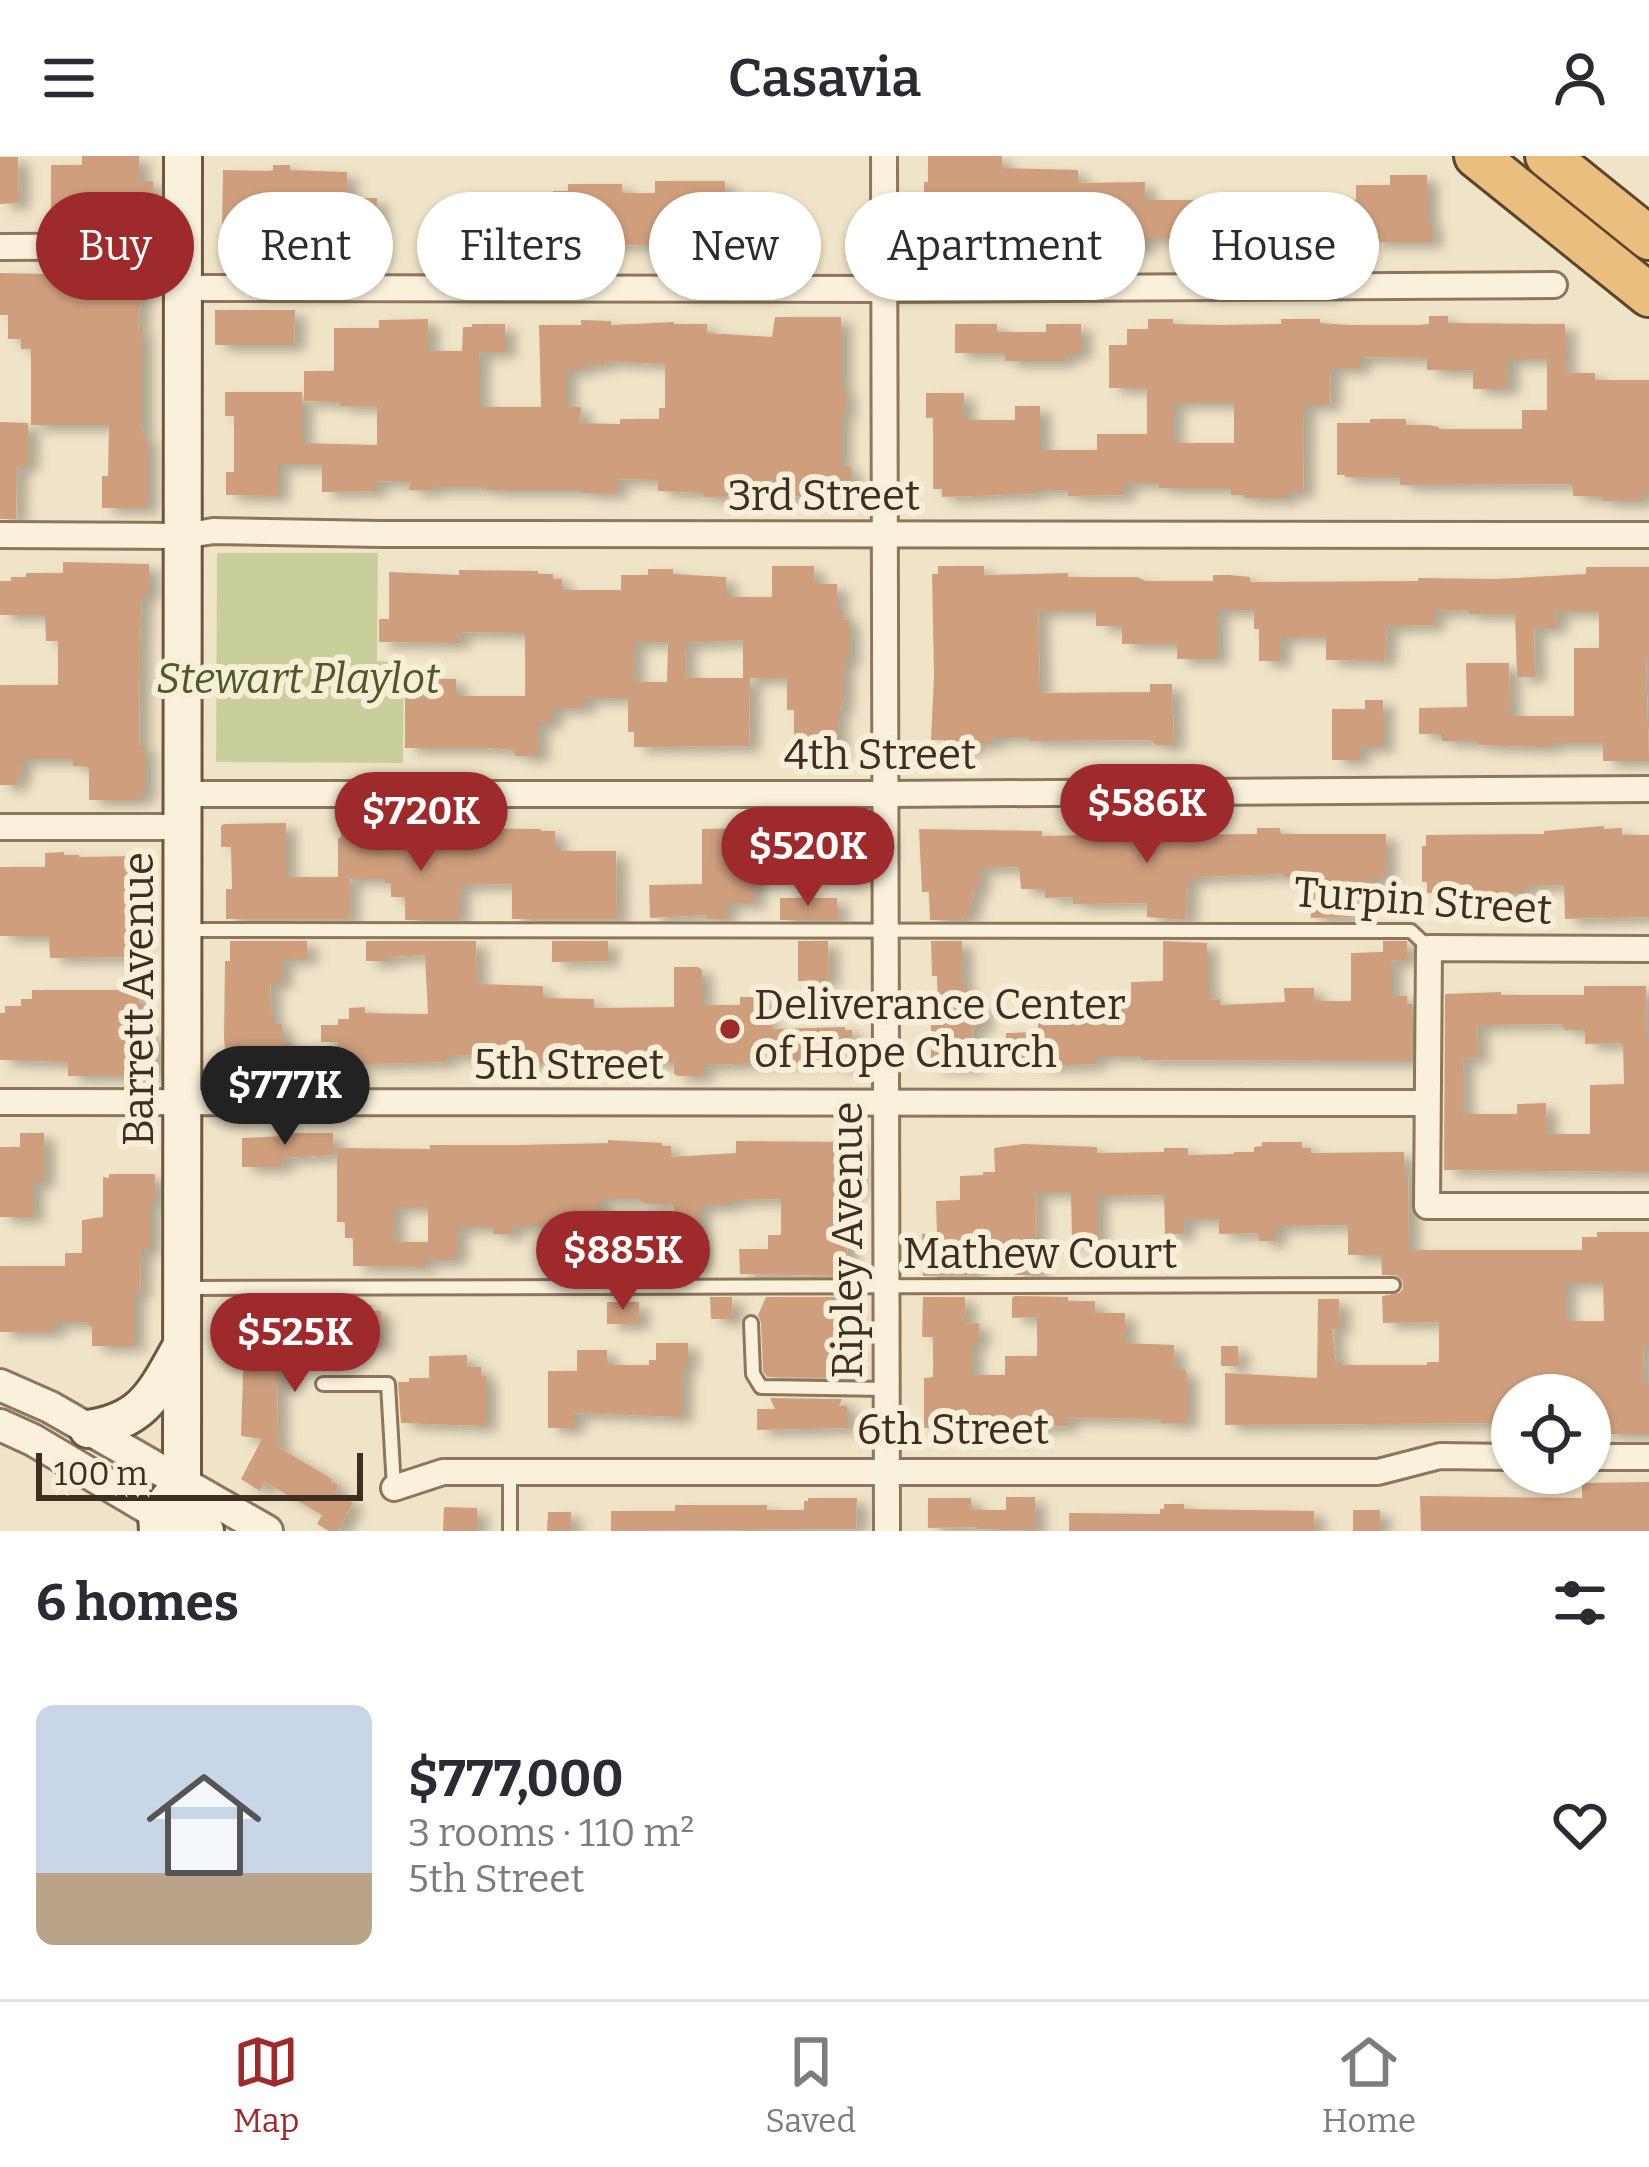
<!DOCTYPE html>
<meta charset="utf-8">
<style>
body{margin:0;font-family:Bitter,serif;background:#f7f7f7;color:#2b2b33;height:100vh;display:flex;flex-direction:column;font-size:45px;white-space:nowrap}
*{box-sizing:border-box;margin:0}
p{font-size:39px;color:#7c7c81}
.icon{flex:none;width:66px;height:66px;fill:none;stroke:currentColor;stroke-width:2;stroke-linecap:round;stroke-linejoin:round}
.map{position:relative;height:1375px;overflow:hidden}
.sheet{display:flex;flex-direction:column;background:#fff;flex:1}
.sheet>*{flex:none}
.guide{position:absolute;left:36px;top:36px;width:1578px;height:108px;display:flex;gap:24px}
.buttons{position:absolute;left:1491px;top:1218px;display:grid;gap:24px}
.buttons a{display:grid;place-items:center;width:120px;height:120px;border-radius:50%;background:#fff;box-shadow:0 3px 9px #0004;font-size:60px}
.scale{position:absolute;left:36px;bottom:30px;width:327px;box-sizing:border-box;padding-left:12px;border:6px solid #3d2e20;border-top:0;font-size:33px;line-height:42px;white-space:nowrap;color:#3d2e20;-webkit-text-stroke:9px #f7eed8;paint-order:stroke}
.price{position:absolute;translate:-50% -102px;padding:0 27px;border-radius:42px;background:#9e2a2b;color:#fff;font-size:39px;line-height:78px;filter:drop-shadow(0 3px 6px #0008)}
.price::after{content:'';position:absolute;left:50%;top:72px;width:36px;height:27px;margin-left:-18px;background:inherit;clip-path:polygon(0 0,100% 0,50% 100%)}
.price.on{background:#222;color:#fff}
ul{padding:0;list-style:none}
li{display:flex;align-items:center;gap:36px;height:300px;padding:0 36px}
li+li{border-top:3px solid #e1e1e2}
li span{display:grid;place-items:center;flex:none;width:336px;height:240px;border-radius:18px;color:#555}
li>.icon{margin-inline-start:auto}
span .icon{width:144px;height:144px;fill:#fffc;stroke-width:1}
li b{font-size:51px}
h2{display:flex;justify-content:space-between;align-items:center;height:144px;padding:0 36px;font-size:51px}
.pill{padding:0 42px;border-radius:54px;background:#fff;box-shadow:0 3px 9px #0004;font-size:42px;line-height:108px}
.pill.on{background:#9e2a2b;color:#fff}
header{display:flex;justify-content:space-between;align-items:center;height:156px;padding:0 36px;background:#fff;font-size:54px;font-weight:600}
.menu{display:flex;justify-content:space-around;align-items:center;height:168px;border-top:3px solid #e1e1e2;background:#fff;font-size:33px;color:#7c7c81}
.menu a{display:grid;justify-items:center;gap:6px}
.menu .on{color:#9e2a2b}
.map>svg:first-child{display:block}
.green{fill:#c9cf9b}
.building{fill:#cf9f7d;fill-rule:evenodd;filter:url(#shadow)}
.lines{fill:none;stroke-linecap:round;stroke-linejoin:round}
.service-casing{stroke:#8d765c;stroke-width:18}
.minor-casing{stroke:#8d765c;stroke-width:30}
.tertiary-casing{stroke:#8d765c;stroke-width:36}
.secondary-casing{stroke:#6f573f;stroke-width:42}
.trunk-casing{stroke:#5b4430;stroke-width:48}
.service{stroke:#faf1dc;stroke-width:12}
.minor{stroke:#faf1dc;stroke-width:24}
.tertiary{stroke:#faf1dc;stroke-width:30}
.secondary{stroke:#faf1dc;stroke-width:36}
.trunk{stroke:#eabe7c;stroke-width:42}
.poi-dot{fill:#9e2a2b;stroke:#f7eed8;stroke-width:4.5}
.labels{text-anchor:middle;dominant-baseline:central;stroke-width:12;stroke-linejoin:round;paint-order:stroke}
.street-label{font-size:42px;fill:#3d2e20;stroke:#f7eed8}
.park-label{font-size:42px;font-style:italic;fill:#4d5a26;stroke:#f7eed8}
.poi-label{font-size:42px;fill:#3d2e20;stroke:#f7eed8;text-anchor:start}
</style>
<header><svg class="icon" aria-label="menu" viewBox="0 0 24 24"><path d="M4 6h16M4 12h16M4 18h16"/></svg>Casavia<svg class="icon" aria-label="person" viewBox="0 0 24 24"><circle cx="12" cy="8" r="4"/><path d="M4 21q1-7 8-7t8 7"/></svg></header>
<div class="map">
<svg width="1649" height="1375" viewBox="0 0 1649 1375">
<defs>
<filter id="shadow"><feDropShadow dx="11" dy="6" stdDeviation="6" flood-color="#0004"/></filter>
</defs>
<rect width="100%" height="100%" fill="#f0e4c8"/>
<polygon class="green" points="217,397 378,397 377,505 404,506 403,607 216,606"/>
<g class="building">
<polygon points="82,0 139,0 139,25 153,25 153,53 134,53 134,56 99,57 99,60 51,57 51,9 82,9"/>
<polygon points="928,0 1002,0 1002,12 1078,14 1078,27 1145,26 1145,44 1193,44 1196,47 1197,82 1145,82 1145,92 1098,92 1098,84 1013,85 1013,98 989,98 989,100 924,98 924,26 928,26"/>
<polygon points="0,1 18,1 19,47 0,48"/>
<polygon points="273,9 290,9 290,14 347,16 347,42 377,42 377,101 349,101 349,92 293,89 293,85 272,85 272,76 222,75 223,14 269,15 273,14"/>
<polygon points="1390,19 1427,19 1427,66 1432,66 1432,86 1370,86 1370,74 1333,74 1333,90 1258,90 1259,46 1356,44 1356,29 1390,29"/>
<polygon points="655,25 725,25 725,85 697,85 697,90 673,90 568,88 568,84 537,84 538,52 553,52 553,35 568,35 568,28 622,28 622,37 655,37"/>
<polygon points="95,115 142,115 138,173 142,173 142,270 143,281 147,281 147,352 102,352 102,320 108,320 109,269 31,269 31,193 21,193 21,183 8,183 8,159 0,159 0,117 95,119"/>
<polygon points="215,154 295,154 294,189 215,189"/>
<path d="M1429,160H1448V167L1565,168V217H1595V224H1649V336H1643V345H1602V340H1573V328L1400,329V321H1345V319H1337V267H1370V263H1406V269H1428L1439,271V273H1522V254H1547V203H1508V233H1473V214H1427V202L1360,201V212H1331L1330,249H1304L1303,336H1288V342H1245V339H1231V332H1159V327H1124V339L1068,340V334H1034V338L942,341V333H933V262H926V237H964V264H1015V250H1040V294H1097V278H1147V232H1109V189H1127V173H1148V163H1173V168L1220,169L1281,168V163H1320V167L1349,169H1419L1429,168ZM1173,247H1234V287H1173Z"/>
<path d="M775,161H841V233H845V258H841V311H851V345H819L816,340L703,341V337L658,335V324L617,323V337H583V334H486V331H432V334H409L410,326L376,325V335L322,336V308H278V340L226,339V316H234V260H225V236H302V287L377,289V250H340V246L304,245V215H334V172H379V164L428,163V195H462L463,171H472V168H505V196H479V251H541L539,169H581V164L611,165V169L674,166V168H707V177L772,181ZM604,205L665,208V252H659V263H620V268L580,267L581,251L566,250V214H583V209H604Z"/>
<polygon points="955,168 997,168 997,176 1046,176 1046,168 1081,168 1081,198 1066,198 1066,205 1005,205 1005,197 955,197"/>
<polygon points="0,266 28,267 28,310 17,310 16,363 0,363"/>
<polygon points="63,406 149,408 149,439 142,439 140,485 139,590 145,590 145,638 140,638 140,644 89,644 89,611 73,610 73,603 21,603 21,619 17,619 17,629 0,629 0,529 58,529 58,485 46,485 45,459 0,459 0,425 11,425 11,421 26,421 26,417 63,417"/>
<path d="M772,410H814V428H837V455H843V464H849V505H843V540L841,554H837V602H794V554H787V522H743V484L685,487V522H750L749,590L634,591V576H628V542H584V552H552V567H538V600H515V594L487,592H405V523H456V540H525V477L459,476V487L379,486V463H389V416L459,419V414L538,415V418H553V423H562V434H621V419H648V413H673V418L726,421V441H772ZM634,486H668L667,526H634Z"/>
<polygon points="938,410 984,410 984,419 1068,417 1068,421 1137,421 1146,425 1213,425 1213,419 1230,419 1250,421 1250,426 1418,425 1418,422 1496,423 1586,418 1586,411 1649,411 1649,505 1646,505 1649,605 1603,605 1603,587 1550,587 1550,591 1543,591 1477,589 1477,585 1442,585 1442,578 1419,578 1419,552 1467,551 1466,507 1509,507 1510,560 1574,560 1574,492 1599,492 1599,455 1556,455 1557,472 1534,472 1535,521 1517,521 1515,458 1469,458 1468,454 1434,455 1434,469 1387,470 1385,505 1326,504 1326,481 1280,481 1280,505 1259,505 1259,473 1254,473 1254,454 1217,454 1217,503 1177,503 1177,488 1122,488 1122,470 1096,470 1096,455 1038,455 1040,537 1150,536 1150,528 1172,528 1174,589 1156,589 1150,584 1029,585 1029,581 994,581 994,587 972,587 972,594 944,594 944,584 931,584 934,520 932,418 938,418"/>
<polygon points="1365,544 1383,544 1383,591 1359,591 1359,604 1332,604 1332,553 1365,553"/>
<polygon points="286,667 286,721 338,721 338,682 341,682 341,675 406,677 406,674 437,672 541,673 541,675 555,675 555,695 616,695 617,763 512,763 512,728 459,729 459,764 405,764 405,741 391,741 391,727 385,727 385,723 349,723 349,763 226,763 226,733 232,733 231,691 221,691 221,670 224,668"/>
<polygon points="1604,670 1604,673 1622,672 1622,679 1649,679 1649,761 1565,763 1564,729 1524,730 1524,737 1427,737 1427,726 1422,726 1422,690 1426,690 1426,679 1544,678 1544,675"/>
<polygon points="790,671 842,671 842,700 754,700 755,747 726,747 726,763 707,763 707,759 650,762 649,729 702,728 702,673"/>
<polygon points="1257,672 1280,672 1281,678 1386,678 1386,721 1373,721 1373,738 1358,738 1359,761 1311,762 1310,721 1283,721 1283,718 1197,721 1197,723 1188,723 1186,764 1147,761 1147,747 1073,748 1073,741 1045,742 1045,733 1021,733 1019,711 979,712 979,734 972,734 973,748 969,748 969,761 961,761 961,764 930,764 929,736 922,736 919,673 1042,675 1042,680 1123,678 1123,675 1133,674 1158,674 1158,679 1257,678"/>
<polygon points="64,696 64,699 79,699 79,701 140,700 138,801 50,802 49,780 0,780 0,711 45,711 45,697"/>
<rect x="780" y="742" width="57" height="22"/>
<polygon points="230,785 307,785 307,803 282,803 282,827 270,827 271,860 273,860 273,868 282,868 282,887 290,887 288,912 228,914 224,884 225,805 230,805"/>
<polygon points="366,785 476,785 477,828 543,830 543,842 594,843 594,852 674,851 674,811 698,811 702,814 702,849 740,849 740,841 765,841 765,867 772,867 772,873 845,871 845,874 852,874 852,909 828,909 828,905 703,909 703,920 678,920 674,918 674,906 623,906 623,909 589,909 589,906 488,906 488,899 446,900 446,906 368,908 338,905 338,886 321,886 321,869 338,869 338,863 349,863 349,852 365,851 365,857 428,858 425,799 388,801 388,805 366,805"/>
<polygon points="552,785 608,785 608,805 552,806"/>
<polygon points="798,785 828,785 829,825 798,825"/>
<polygon points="931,785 962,785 962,829 966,829 966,847 982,849 982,871 972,871 973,912 931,910 931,853 938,853 937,820 932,820"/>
<polygon points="1163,785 1207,787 1207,837 1210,837 1210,844 1220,843 1220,849 1285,846 1284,832 1314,832 1314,845 1351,845 1351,797 1383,796 1383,785 1407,785 1408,804 1391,804 1391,840 1407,840 1407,848 1412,848 1412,905 1141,904 1141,900 1096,900 1096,908 1038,910 1038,903 1006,903 1006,877 1038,876 1038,867 1067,867 1067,839 1131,841 1131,826 1163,825"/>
<path d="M1584,830H1646L1647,883H1649V1016L1444,1014L1445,838L1501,836V839H1584ZM1564,868V874H1585V888L1623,887L1624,928L1590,929V978H1547L1546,947L1517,948V958H1463V903L1478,902L1477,869Z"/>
<polygon points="32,834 138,834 138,848 142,848 142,877 152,877 154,888 152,920 68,920 68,906 0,904 0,857 5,857 5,850 21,850 21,843 32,843"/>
<polygon points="20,977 44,977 44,1026 33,1026 33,1061 0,1061 0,991 20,991"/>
<polygon points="286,977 333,977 333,999 282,1002 282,1011 242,1011 242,982 286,980"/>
<path d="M608,984L662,987V990H671V1001L736,997V985L857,986V1033H853V1038H845L848,1113H838L840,1120L740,1118L739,1093H768V1079H781V1043L731,1044V1049H702V1052H699V1110H675L674,1048H647L641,1046V1043H599V1118H568V1070H514V1078H493V1071H457V1098H454V1104H425V1111L353,1110V1082H345V1066H337V992L430,993V989H519L608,987ZM394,1051H428V1086H394Z"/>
<path d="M1262,986H1302V992H1311V997L1404,996L1405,1019H1408L1409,1094H1582V1081H1597V1076H1649V1190H1643L1644,1228H1649V1278H1609V1275H1602V1265H1593L1590,1239H1512V1263L1491,1264V1267L1225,1269V1217L1317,1222L1318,1143H1339L1340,1173H1332L1336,1207H1341V1209H1427V1206H1439V1166L1383,1167L1382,1140L1399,1137L1403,1133V1125L1397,1119H1382L1381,1099H1348V1069L1276,1070V1085H1259V1077L1219,1078V1063H1184V1078L1165,1079L1164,1039L1097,1040V1089H1072L1071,1036H1036L1037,1119H1015V1089H979V1107H973L974,1119L923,1120L922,1078H937L936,1045L960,1044V1020L983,1019V1016H995L994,992L1023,988L1097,991V997L1164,996V992H1188V999L1234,998V996H1254V991L1262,990ZM1565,1127H1603L1604,1165H1565Z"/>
<polygon points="109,1018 155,1018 155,1046 150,1046 150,1094 141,1094 140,1138 134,1138 134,1190 92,1190 92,1170 89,1170 89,1166 54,1166 54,1176 0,1176 0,1110 65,1110 65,1097 82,1097 82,1064 103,1061 103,1021 109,1022"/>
<polygon points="1015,1140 1068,1141 1068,1145 1095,1145 1095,1157 1125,1157 1125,1187 1174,1189 1175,1214 1186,1214 1187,1221 1187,1267 1161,1267 1161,1263 1067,1262 1067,1270 1025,1271 1025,1278 964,1278 964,1272 924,1272 924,1222 933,1221 933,1181 922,1181 923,1141 965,1141 966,1168 979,1167 979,1186 972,1186 972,1219 1005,1219 1005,1200 1037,1200 1037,1161 1012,1162 1012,1142"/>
<polygon points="710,1141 732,1141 733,1163 711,1163"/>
<polygon points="766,1141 847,1141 853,1160 848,1182 853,1214 850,1222 767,1221 763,1215 761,1167 758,1159"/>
<rect x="607" y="1146" width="32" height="22"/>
<polygon points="255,1149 323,1152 324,1149 372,1149 372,1155 381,1155 381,1191 284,1188 284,1207 280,1207 280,1228 277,1228 278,1291 332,1323 331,1325 338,1329 335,1336 353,1347 338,1375 329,1375 317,1368 322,1359 265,1326 260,1335 241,1323 262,1283 241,1280 245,1157 255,1157"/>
<polygon points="656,1187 688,1187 688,1209 682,1209 682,1261 574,1257 574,1272 548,1272 548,1215 577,1215 577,1194 607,1194 607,1209 649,1209 649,1204 656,1204"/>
<polygon points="1221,1190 1238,1190 1239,1210 1221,1210"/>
<polygon points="467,1199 467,1211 481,1211 481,1220 486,1220 486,1270 401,1267 398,1226 409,1226 409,1222 429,1222 429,1200"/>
<polygon points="770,1242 842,1243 839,1250 847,1250 847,1272 757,1274 757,1253 775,1253"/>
<polygon points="1649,1326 1649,1375 1421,1375 1420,1340 1582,1342 1582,1327"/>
<polygon points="1006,1341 1035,1341 1035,1375 978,1373 978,1371 928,1372 928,1342 971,1342 972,1354 1006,1354"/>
<polygon points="808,1342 857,1342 856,1373 611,1375 611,1355 675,1355 675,1349 767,1349 767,1354 804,1354 804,1345 808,1345"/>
<polygon points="1164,1348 1184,1348 1184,1353 1314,1355 1315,1375 1069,1375 1069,1357 1160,1358 1160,1353 1164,1353"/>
<polygon points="444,1351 477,1352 477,1375 443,1375"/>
<rect x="1353" y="1354" width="27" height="21"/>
<polygon points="548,1356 571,1356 571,1375 547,1375"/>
</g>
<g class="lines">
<g class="service-casing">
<g id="service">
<polyline points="189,774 1411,775 1429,792"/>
<polyline points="184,1132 1393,1129"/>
<polyline points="751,1167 753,1218 761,1231 886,1233"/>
<polyline points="323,1228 388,1228 394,1332"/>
<polyline points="510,1317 510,1375"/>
</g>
</g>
<g class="minor-casing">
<g id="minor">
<polyline points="884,0 887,1375"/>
<polyline points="0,91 183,90"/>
<polyline points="182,132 884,133 1554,129"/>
<polyline points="0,379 184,380 213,375 381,378 1649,379"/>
<polyline points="183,638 884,638 1649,633"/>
<polyline points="0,671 183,671"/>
<polyline points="1649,793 1429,792 1427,1050 1649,1050"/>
<polyline points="0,946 1427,947"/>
<polyline points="1590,1301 1649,1301"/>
<polyline points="394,1332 443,1316 1378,1316 1440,1300 1512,1301"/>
</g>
</g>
<g class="tertiary-casing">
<g id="tertiary">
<polyline points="0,1229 50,1251 267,1375"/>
<polyline points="0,1269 33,1284 186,1375"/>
</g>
</g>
<g class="secondary-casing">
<g id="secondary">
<polyline points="183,0 182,1327 205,1375"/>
<path d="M88,1273C144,1265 155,1237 181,1191"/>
<polyline points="158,1375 157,1358 182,1327"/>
</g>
</g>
<g class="trunk-casing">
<g id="trunk">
<polyline points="1476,0 1649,139"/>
<polyline points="1547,0 1649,82"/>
</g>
</g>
<use href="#service" class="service"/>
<use href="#minor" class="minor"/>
<use href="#tertiary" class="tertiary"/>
<use href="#secondary" class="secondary"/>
<use href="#trunk" class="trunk"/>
</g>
<circle class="poi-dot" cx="730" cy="873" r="12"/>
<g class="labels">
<g class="street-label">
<text x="824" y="340">3rd Street</text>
<text x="880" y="599">4th Street</text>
<text transform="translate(1423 745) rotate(4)">Turpin Street</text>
<text transform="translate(139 843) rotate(-90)">Barrett Avenue</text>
<text x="569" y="909">5th Street</text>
<text transform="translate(848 1084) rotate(-90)">Ripley Avenue</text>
<text x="1040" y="1098">Mathew Court</text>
<text x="953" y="1274">6th Street</text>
</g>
<g class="park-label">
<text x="298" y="523">Stewart Playlot</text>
</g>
<g class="poi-label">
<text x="754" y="849">Deliverance Center<tspan x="754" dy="48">of Hope Church</tspan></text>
</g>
</g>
</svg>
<div class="buttons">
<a><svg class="icon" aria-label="locate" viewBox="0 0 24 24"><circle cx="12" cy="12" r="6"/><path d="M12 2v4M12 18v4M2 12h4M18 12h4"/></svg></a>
</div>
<div class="scale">100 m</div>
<b class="price" style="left:1147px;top:710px">$586K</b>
<b class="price" style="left:421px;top:718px">$720K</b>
<b class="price" style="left:808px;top:753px">$520K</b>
<b class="price on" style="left:285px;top:992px">$777K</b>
<b class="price" style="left:623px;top:1157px">$885K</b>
<b class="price" style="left:295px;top:1239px">$525K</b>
<div class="guide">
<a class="pill on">Buy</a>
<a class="pill">Rent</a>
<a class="pill">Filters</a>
<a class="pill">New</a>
<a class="pill">Apartment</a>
<a class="pill">House</a>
</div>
</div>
<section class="sheet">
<h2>6 homes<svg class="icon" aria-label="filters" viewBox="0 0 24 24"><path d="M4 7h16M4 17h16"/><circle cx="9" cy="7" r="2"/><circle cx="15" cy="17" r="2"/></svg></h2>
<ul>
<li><span style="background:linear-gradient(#c9d6e8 70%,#b9a48a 0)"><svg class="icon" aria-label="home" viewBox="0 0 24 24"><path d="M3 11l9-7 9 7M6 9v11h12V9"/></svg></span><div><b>$777,000</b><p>3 rooms · 110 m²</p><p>5th Street</p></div><svg class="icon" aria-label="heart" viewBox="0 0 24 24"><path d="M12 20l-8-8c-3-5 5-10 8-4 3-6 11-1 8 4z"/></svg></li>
</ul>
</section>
<nav class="menu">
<a class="on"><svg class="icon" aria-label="map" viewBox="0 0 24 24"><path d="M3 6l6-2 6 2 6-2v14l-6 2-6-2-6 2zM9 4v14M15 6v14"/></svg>Map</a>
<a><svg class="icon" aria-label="saved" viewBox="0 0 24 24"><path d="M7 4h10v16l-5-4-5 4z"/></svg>Saved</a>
<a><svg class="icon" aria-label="home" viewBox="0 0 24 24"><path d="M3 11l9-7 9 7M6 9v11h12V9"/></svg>Home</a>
</nav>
